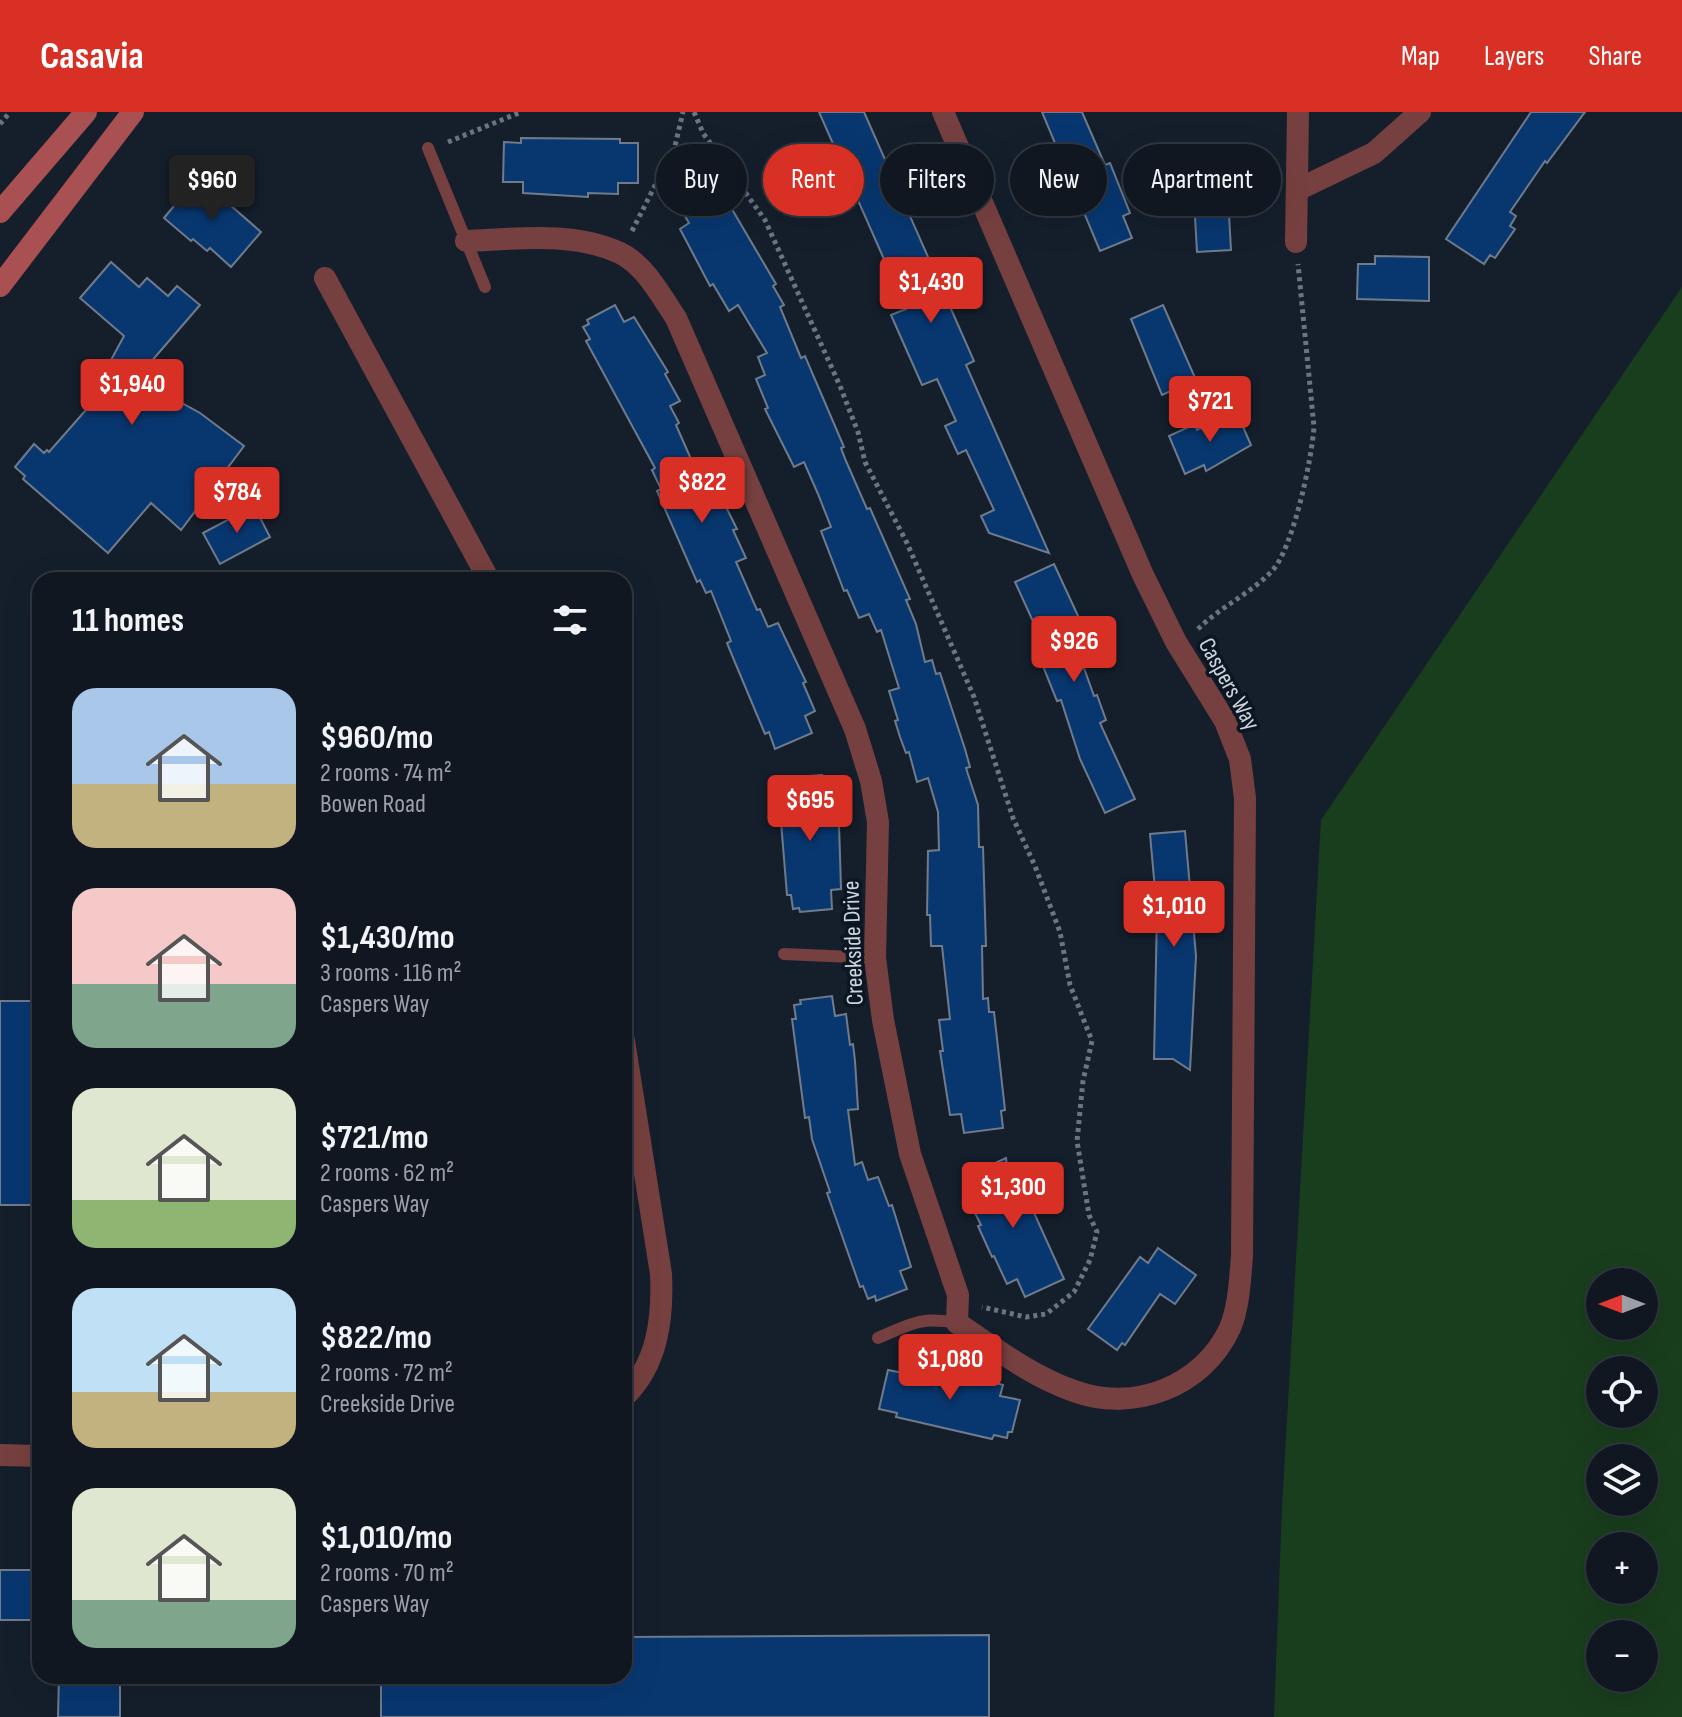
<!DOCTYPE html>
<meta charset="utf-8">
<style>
body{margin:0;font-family:"Sofia Sans Condensed",sans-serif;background:#19202a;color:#f1f3f6;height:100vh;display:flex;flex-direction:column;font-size:30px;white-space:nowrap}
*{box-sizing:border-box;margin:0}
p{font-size:26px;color:#9c9fa5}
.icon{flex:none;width:44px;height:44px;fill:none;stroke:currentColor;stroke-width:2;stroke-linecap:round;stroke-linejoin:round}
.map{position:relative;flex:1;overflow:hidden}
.details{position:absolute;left:32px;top:460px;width:600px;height:1112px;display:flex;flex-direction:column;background:#101721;border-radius:24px;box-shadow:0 8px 32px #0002,0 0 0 2px #30363f}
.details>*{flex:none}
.hud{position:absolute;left:656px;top:32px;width:760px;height:72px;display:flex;gap:16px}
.needle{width:52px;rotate:270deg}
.fabs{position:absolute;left:1586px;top:1156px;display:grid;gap:16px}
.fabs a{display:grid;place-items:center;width:72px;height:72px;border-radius:50%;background:#101721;box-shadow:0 8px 32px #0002,0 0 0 2px #30363f;font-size:40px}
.price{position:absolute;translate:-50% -68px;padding:0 18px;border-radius:8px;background:#d93025;color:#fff;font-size:26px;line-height:52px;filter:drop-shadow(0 2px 4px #0008)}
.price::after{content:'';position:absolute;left:50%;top:48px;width:24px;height:18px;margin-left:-12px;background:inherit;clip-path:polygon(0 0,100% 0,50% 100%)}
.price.on{background:#222;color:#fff}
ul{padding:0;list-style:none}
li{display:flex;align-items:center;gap:24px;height:200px;padding:0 40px}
li span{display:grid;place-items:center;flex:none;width:224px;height:160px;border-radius:24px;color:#555}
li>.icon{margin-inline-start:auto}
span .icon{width:96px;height:96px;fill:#fffc;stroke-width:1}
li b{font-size:34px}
h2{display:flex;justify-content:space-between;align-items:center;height:96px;padding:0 40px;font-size:34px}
.pill{padding:0 28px;border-radius:36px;background:#101721;box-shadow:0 8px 32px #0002,0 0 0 2px #30363f;font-size:28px;line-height:72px}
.pill.on{background:#d93025;color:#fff}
header{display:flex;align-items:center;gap:48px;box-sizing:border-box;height:112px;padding:0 40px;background:#d93025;color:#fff}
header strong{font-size:38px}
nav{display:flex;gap:44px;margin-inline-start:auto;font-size:28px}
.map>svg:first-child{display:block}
.green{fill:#193e1d;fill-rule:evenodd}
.building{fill:#083770;stroke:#6f7b8b;stroke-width:2}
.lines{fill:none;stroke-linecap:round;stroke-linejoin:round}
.path{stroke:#6c7480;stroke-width:5;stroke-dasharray:4 4;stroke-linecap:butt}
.service{stroke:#774040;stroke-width:12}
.minor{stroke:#774040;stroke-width:22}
.secondary{stroke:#a85052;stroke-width:22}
.labels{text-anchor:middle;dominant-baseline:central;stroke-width:7;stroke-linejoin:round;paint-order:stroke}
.street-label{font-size:24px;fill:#cdd4dd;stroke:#0c1522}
</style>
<header>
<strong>Casavia</strong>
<nav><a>Map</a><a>Layers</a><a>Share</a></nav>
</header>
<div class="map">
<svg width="1682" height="1605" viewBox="0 0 1682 1605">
<rect width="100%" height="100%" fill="#151f2c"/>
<path class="green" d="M1682,175V1605H1274L1282,1396L1321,708ZM1600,1170H1644V1214H1600ZM1600,1258H1644V1302H1600ZM1600,1346H1644V1390H1600ZM1600,1434H1644V1478H1600ZM1600,1522H1644V1566H1600Z"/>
<g class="building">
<polygon points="819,0 864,0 974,249 966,253 1049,441 989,421 981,404 994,398 966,338 958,342 945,314 956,309 937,267 922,273 891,203 906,197"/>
<polygon points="1042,0 1082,0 1105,53 1110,51 1130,101 1123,104 1132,126 1100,139"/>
<polygon points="1531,0 1585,0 1547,51 1545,49 1510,100 1516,104 1510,114 1515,117 1495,146 1490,143 1484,152 1446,127"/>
<polygon points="521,26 620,27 620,31 638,31 638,71 618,71 618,82 588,81 588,85 523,81 523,70 503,70 504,30 521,31"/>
<polygon points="198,65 261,120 231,155 210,136 207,139 193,127 191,129 164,106"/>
<polygon points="1227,67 1231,138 1197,140 1193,70"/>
<polygon points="707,77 709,81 715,77 722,89 726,87 776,172 773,174 784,193 780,195 801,246 805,244 844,335 841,336 846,349 867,397 870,396 910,487 906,488 916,512 925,550 932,548 936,562 940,561 965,637 970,655 966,656 978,693 979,735 983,735 986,834 982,834 983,887 988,886 989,900 994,900 1005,998 1001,999 1003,1016 964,1021 961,1002 950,1003 940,939 943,939 939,908 950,907 942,834 931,834 930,803 927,803 928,739 939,738 938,700 928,666 917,670 909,640 906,641 900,625 895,609 898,608 889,579 899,576 881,518 877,520 869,502 859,506 847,478 844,479 821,419 831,415 818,382 804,350 794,355 765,297 768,296 756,267 765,263 758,245 767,241 738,193 729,199 713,172 710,174 680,117 689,111 679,94"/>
<polygon points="1375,144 1429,145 1429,189 1357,187 1358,152 1375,152"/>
<polygon points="111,150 139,175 147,166 168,184 177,174 200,193 137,266 200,301 244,334 181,418 151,391 108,441 23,367 25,364 15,355 34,332 44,341 47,338 49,340 114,266 104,261 124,224 80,186"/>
<polygon points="615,193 624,210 634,205 668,260 665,262 680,289 670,294 679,311 676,313 698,363 708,359 737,417 733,418 746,446 736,450 757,498 760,497 768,515 778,511 806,570 803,571 815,599 805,604 812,621 775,637 769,620 765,622 734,548 727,531 731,529 711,479 706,481 700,468 697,470 657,379 661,377 652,358 655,356 586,229 590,227 583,215 589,212 587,208"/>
<polygon points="1163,193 1196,268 1162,283 1131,207"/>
<polygon points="1237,301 1251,333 1206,359 1204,353 1185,362 1169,324 1195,312 1197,318"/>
<polygon points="254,394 270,425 220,452 203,421"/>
<polygon points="1054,452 1079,506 1068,511 1094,584 1097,583 1106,608 1100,611 1135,687 1105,701 1080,647 1061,588 1057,589 1043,554 1052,551 1015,470"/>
<polygon points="822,663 823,683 834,682 837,713 839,712 841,777 831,778 832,797 800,800 799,796 793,797 791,783 787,783 779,685 783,684 782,666"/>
<polygon points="1185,719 1196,844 1190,958 1173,947 1154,947 1157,800 1150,722"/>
<polygon points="832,884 835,904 846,902 850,933 853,932 855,949 858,997 848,998 855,1053 862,1050 868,1068 878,1065 889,1094 892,1093 911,1155 900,1159 907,1177 876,1189 875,1184 868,1187 863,1174 860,1175 827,1081 830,1080 812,1027 809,1005 805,1006 792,907 796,907 794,893 801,892 800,888"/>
<rect x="0" y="889" width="40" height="204"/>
<polygon points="1006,1046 1008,1064 1016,1061 1064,1167 1025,1185 1017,1167 1007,1172 994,1144 992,1145 978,1114 981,1113 967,1085 977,1080 969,1063"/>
<polygon points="1158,1136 1196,1163 1175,1192 1160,1182 1125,1233 1122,1231 1117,1238 1088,1217 1140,1145 1148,1151"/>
<polygon points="910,1252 940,1259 941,1256 1003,1273 1000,1284 1020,1288 1012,1320 1008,1320 1007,1326 994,1323 992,1327 896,1305 897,1301 879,1297 888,1258 908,1262"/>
<rect x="0" y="1458" width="40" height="50"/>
<polygon points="989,1523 989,1605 381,1605 381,1564 624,1564 624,1525"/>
<polygon points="59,1564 120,1564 120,1605 58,1605"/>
</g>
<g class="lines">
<g class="path">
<polyline points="694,0 703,21 765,108 840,274 858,320 865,350 907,431 974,585 1013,706 1035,754 1060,820 1070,873 1092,929 1083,969 1077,1029 1089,1103 1097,1120 1090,1148 1074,1180 1046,1202 1026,1205 982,1195"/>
<polyline points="0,12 10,0"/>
<polyline points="448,30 521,0"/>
<polyline points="632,119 675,34 683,0"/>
<path d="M1198,517C1220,495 1250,482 1272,459C1293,437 1312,346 1314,315L1298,152"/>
</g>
<g class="service">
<polyline points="428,36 485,175"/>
<polyline points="784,842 875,846"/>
<path d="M878,1226C911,1212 920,1204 957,1211"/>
</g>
<g class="minor">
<polyline points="1297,78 1374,41 1420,0"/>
<path d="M466,129C516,127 573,119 620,141C645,153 661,184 676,206L855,617L871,669L878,710L875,846L883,908L910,1042L958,1183L957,1211C995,1236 1031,1264 1074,1279C1133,1301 1203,1275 1230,1216C1239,1195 1240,1167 1242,1144L1245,686L1240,647L1225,609L1176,530L1143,463L943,0"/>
<polyline points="1296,130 1298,0"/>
<polyline points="325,166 489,468"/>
<path d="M624,929L661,1162C663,1206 658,1252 624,1285"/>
<polyline points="0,1343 40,1344"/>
</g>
<g class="secondary">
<polyline points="0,100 86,0"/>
<polyline points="0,174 133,0"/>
</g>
</g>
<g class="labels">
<g class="street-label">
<text transform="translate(1229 572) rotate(61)">Caspers Way</text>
<text transform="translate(853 831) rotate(-92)">Creekside Drive</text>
</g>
</g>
</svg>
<div class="fabs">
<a><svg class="needle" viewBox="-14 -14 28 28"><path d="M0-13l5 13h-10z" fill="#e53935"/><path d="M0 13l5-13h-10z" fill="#9c9fa5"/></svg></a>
<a><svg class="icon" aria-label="locate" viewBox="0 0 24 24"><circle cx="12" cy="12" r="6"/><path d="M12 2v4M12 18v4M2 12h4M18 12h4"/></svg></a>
<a><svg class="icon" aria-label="layers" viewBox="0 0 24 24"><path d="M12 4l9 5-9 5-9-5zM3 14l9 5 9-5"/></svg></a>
<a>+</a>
<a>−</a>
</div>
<b class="price on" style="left:212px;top:111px">$960</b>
<b class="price" style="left:931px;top:213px">$1,430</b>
<b class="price" style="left:132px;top:315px">$1,940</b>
<b class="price" style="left:1210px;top:332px">$721</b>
<b class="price" style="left:702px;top:413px">$822</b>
<b class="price" style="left:237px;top:423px">$784</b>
<b class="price" style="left:1074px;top:572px">$926</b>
<b class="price" style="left:810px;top:731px">$695</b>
<b class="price" style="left:1174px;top:837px">$1,010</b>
<b class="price" style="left:1013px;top:1118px">$1,300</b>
<b class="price" style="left:950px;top:1290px">$1,080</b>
<div class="hud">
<a class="pill">Buy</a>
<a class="pill on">Rent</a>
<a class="pill">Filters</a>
<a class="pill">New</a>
<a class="pill">Apartment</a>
</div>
<section class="details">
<h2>11 homes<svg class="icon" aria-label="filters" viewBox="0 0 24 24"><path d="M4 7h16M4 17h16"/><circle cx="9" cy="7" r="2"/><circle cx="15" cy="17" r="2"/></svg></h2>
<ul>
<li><span style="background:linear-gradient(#a9c7e8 60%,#c2b280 0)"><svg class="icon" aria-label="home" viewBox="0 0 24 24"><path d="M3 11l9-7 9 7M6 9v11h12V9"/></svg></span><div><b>$960/mo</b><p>2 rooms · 74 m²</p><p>Bowen Road</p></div></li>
<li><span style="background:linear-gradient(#f6c9c9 60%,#7fa58c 0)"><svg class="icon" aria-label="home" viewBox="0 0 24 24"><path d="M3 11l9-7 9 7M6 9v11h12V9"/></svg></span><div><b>$1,430/mo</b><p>3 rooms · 116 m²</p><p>Caspers Way</p></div></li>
<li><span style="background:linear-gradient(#dfe7d0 70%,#8fb573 0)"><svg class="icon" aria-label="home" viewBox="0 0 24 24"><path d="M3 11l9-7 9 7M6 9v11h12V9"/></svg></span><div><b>$721/mo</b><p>2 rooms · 62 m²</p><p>Caspers Way</p></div></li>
<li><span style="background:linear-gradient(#bfe0f5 65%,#c2b280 0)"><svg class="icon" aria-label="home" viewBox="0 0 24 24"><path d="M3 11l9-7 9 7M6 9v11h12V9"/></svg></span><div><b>$822/mo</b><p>2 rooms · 72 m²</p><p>Creekside Drive</p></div></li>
<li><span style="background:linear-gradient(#dfe7d0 70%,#7fa58c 0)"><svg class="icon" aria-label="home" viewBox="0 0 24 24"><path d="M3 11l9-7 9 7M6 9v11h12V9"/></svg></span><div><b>$1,010/mo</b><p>2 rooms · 70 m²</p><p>Caspers Way</p></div></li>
</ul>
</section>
</div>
